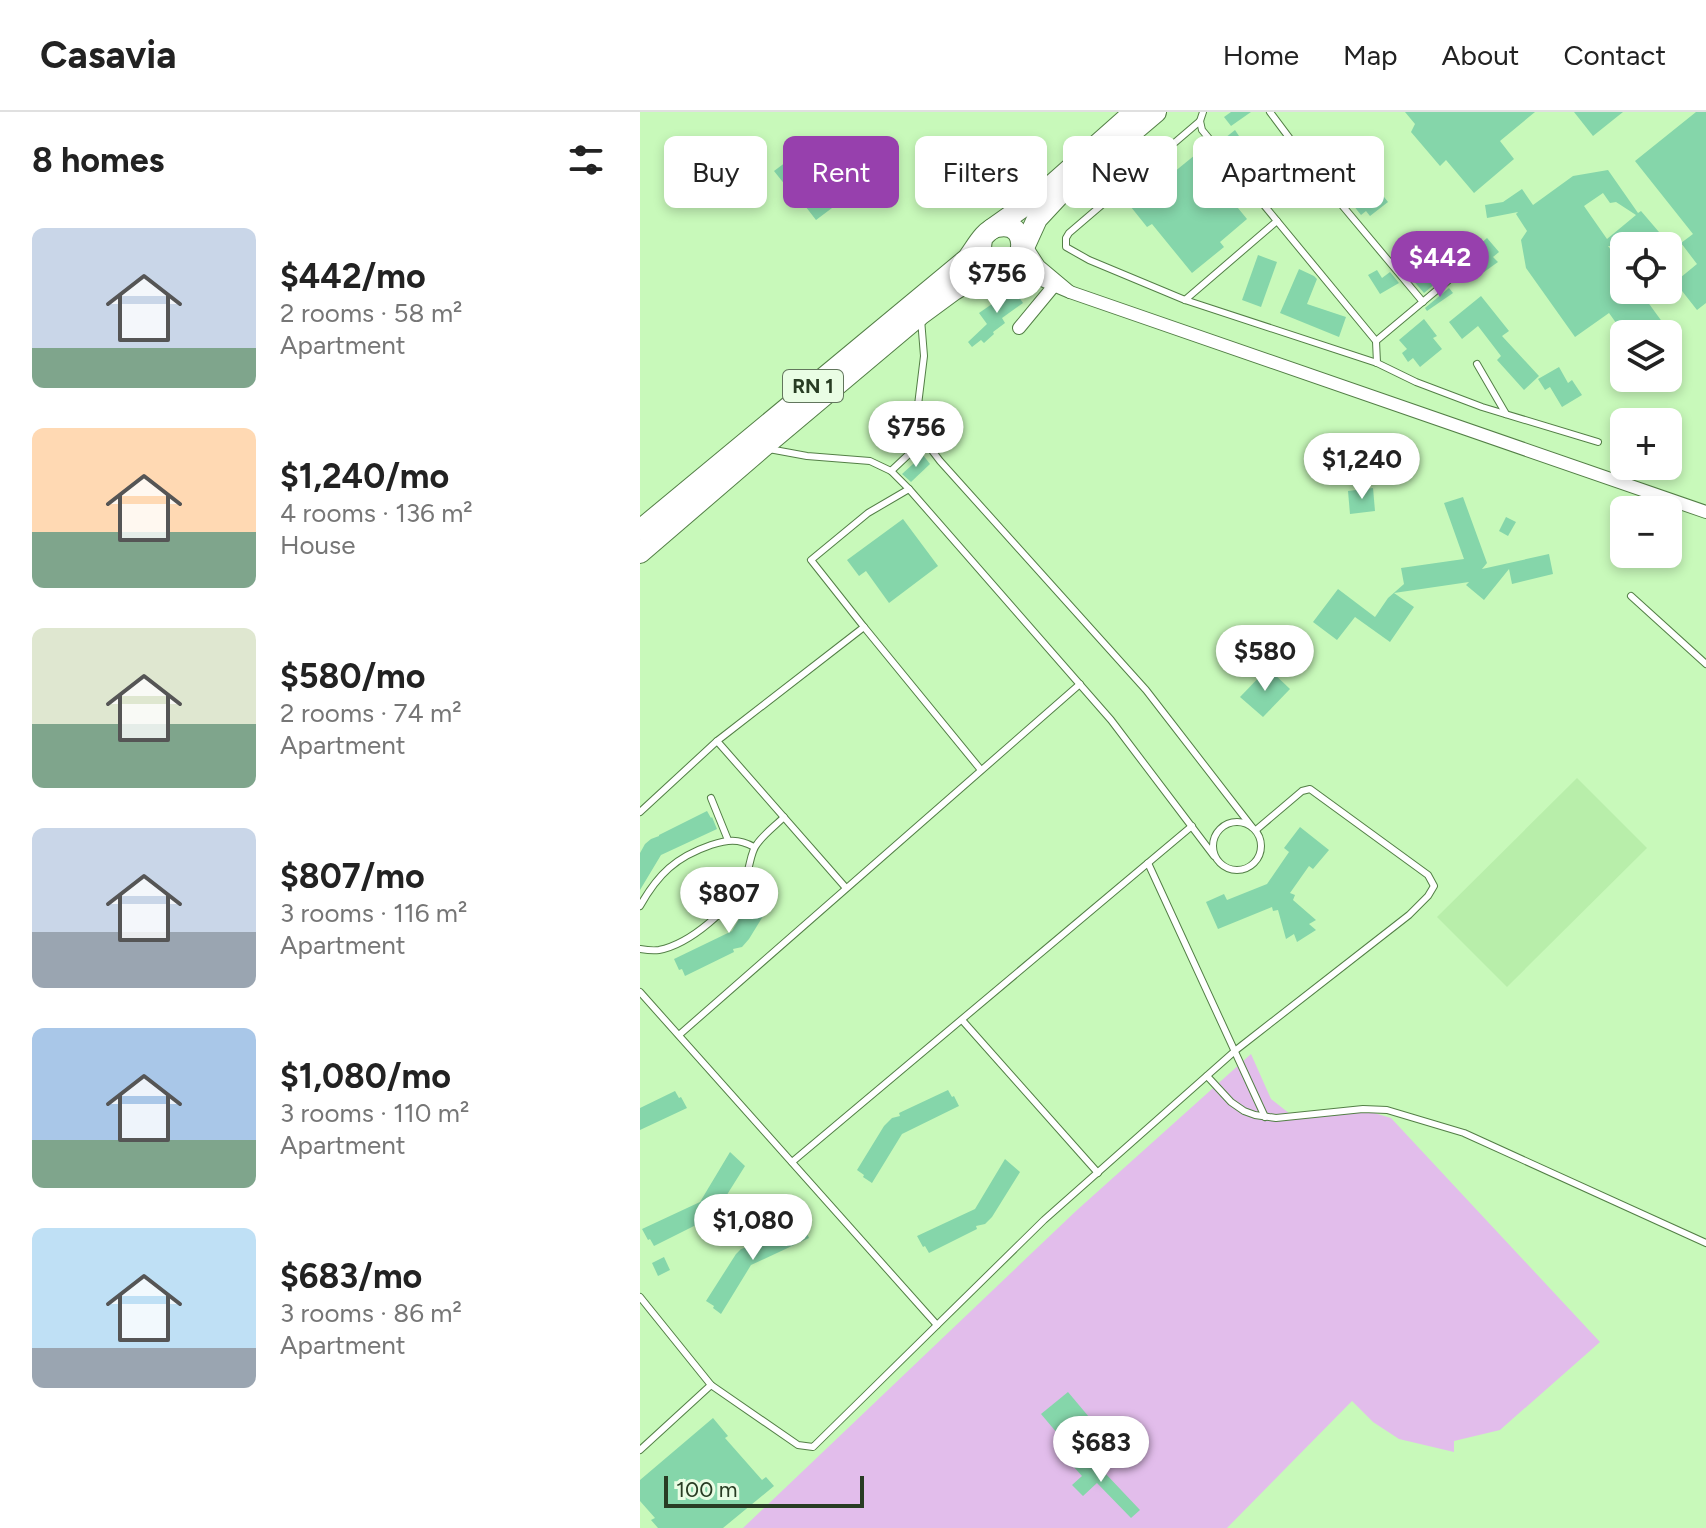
<!DOCTYPE html>
<meta charset="utf-8">
<style>
body{margin:0;font-family:Figtree,sans-serif;background:#f2f2f2;color:#222;height:100vh;display:flex;flex-direction:column;font-size:30px;white-space:nowrap}
*{box-sizing:border-box;margin:0}
p{font-size:26px;color:#767676}
.icon{flex:none;width:44px;height:44px;fill:none;stroke:currentColor;stroke-width:2;stroke-linecap:round;stroke-linejoin:round}
.map{position:relative;flex:1;overflow:hidden}
.drawer{display:flex;flex-direction:column;background:#fff;width:640px}
.drawer>*{flex:none}
.top-card{position:absolute;left:24px;top:24px;width:760px;height:72px;display:flex;gap:16px}
.buttons{position:absolute;left:970px;top:120px;display:grid;gap:16px}
.buttons a{display:grid;place-items:center;width:72px;height:72px;border-radius:12px;background:#fff;box-shadow:0 4px 12px #0003;font-size:40px}
.scale{position:absolute;left:24px;bottom:20px;width:200px;box-sizing:border-box;padding-left:8px;border:4px solid #283c23;border-top:0;font-size:22px;line-height:28px;white-space:nowrap;color:#283c23;-webkit-text-stroke:6px #e9fde4;paint-order:stroke}
.price{position:absolute;translate:-50% -68px;padding:0 18px;border-radius:28px;background:#fff;color:#222;font-size:26px;line-height:52px;filter:drop-shadow(0 2px 4px #0008)}
.price::after{content:'';position:absolute;left:50%;top:48px;width:24px;height:18px;margin-left:-12px;background:inherit;clip-path:polygon(0 0,100% 0,50% 100%)}
.price.active{background:#9740ad;color:#fff}
ul{padding:0;list-style:none}
li{display:flex;align-items:center;gap:24px;height:200px;padding:0 32px}
li span{display:grid;place-items:center;flex:none;width:224px;height:160px;border-radius:12px;color:#555}
li>.icon{margin-inline-start:auto}
span .icon{width:96px;height:96px;fill:#fffc;stroke-width:1}
li b{font-size:34px}
h2{display:flex;justify-content:space-between;align-items:center;height:96px;padding:0 32px;font-size:34px}
.tag{padding:0 28px;border-radius:12px;background:#fff;box-shadow:0 4px 12px #0003;font-size:28px;line-height:72px}
.tag.active{background:#9740ad;color:#fff}
header{display:flex;align-items:center;gap:48px;box-sizing:border-box;height:112px;padding:0 40px;background:#fff;border-bottom:2px solid #e0e0e0}
header strong{font-size:38px}
nav{display:flex;gap:44px;margin-inline-start:auto;font-size:28px}
main{display:flex;flex:1;min-height:0}
.map>svg:first-child{display:block}
.built{fill:#b8eeaa}
.green{fill:#e2bdeb}
.building{fill:#85d6aa;fill-rule:evenodd}
.lines{fill:none;stroke-linecap:round;stroke-linejoin:round}
.service-casing{stroke:#537f46;stroke-width:8}
.minor-casing{stroke:#537f46;stroke-width:14}
.primary-casing{stroke:#537f46;stroke-width:22}
.service{stroke:#fff;stroke-width:6}
.minor{stroke:#fff;stroke-width:12}
.primary{stroke:#fff;stroke-width:20}
.labels{text-anchor:middle;dominant-baseline:central;stroke-width:6;stroke-linejoin:round;paint-order:stroke}
.shield{fill:#e9fde4;stroke:#62765d;stroke-width:2}
.shield-label{font-size:20px;font-weight:bold;fill:#283c23}
</style>
<header>
<strong>Casavia</strong>
<nav><a>Home</a><a>Map</a><a>About</a><a>Contact</a></nav>
</header>
<main>
<section class="drawer">
<h2>8 homes<svg class="icon" aria-label="filters" viewBox="0 0 24 24"><path d="M4 7h16M4 17h16"/><circle cx="9" cy="7" r="2"/><circle cx="15" cy="17" r="2"/></svg></h2>
<ul>
<li><span style="background:linear-gradient(#c9d6e8 75%,#7fa58c 0)"><svg class="icon" aria-label="home" viewBox="0 0 24 24"><path d="M3 11l9-7 9 7M6 9v11h12V9"/></svg></span><div><b>$442/mo</b><p>2 rooms · 58 m²</p><p>Apartment</p></div></li>
<li><span style="background:linear-gradient(#ffd9b3 65%,#7fa58c 0)"><svg class="icon" aria-label="home" viewBox="0 0 24 24"><path d="M3 11l9-7 9 7M6 9v11h12V9"/></svg></span><div><b>$1,240/mo</b><p>4 rooms · 136 m²</p><p>House</p></div></li>
<li><span style="background:linear-gradient(#dfe7d0 60%,#7fa58c 0)"><svg class="icon" aria-label="home" viewBox="0 0 24 24"><path d="M3 11l9-7 9 7M6 9v11h12V9"/></svg></span><div><b>$580/mo</b><p>2 rooms · 74 m²</p><p>Apartment</p></div></li>
<li><span style="background:linear-gradient(#c9d6e8 65%,#9aa5b1 0)"><svg class="icon" aria-label="home" viewBox="0 0 24 24"><path d="M3 11l9-7 9 7M6 9v11h12V9"/></svg></span><div><b>$807/mo</b><p>3 rooms · 116 m²</p><p>Apartment</p></div></li>
<li><span style="background:linear-gradient(#a9c7e8 70%,#7fa58c 0)"><svg class="icon" aria-label="home" viewBox="0 0 24 24"><path d="M3 11l9-7 9 7M6 9v11h12V9"/></svg></span><div><b>$1,080/mo</b><p>3 rooms · 110 m²</p><p>Apartment</p></div></li>
<li><span style="background:linear-gradient(#bfe0f5 75%,#9aa5b1 0)"><svg class="icon" aria-label="home" viewBox="0 0 24 24"><path d="M3 11l9-7 9 7M6 9v11h12V9"/></svg></span><div><b>$683/mo</b><p>3 rooms · 86 m²</p><p>Apartment</p></div></li>
</ul>
</section>
<div class="map">
<svg width="1066" height="1416" viewBox="0 0 1066 1416">
<rect width="100%" height="100%" fill="#c8f9ba"/>
<polygon class="built" points="937,666 1007,736 867,875 797,805"/>
<polygon class="green" points="611,942 631,987 654,1005 731,1000 751,1006 960,1230 860,1318 814,1329 814,1340 759,1327 733,1310 712,1289 587,1416 103,1416 436,1099"/>
<g class="building">
<polygon points="591,0 611,0 591,14 584,5"/>
<polygon points="765,0 895,0 860,29 874,47 834,81 806,48 800,54 771,20 775,12"/>
<polygon points="934,0 983,0 953,24"/>
<polygon points="1056,0 1066,0 1066,191 1057,198 1035,170 1057,152 1041,131 1053,122 995,49"/>
<polygon points="595,18 601,27 586,37 580,30"/>
<polygon points="696,24 748,90 730,104 726,99 721,103 673,43"/>
<polygon points="570,38 577,45 565,56 607,107 580,130 584,135 552,161 512,112 507,115 491,95 555,43 558,48"/>
<polygon points="639,40 669,77 653,91 623,53"/>
<polygon points="158,41 166,52 160,57 175,77 184,70 200,90 176,108 152,77 150,79 134,59"/>
<path d="M968,58L998,101L1001,99L1031,134H968L984,156V178H999L1023,211L1027,208L1034,217L1031,222H984L969,201L935,225L886,156L881,128L887,119L876,102L878,100L847,106L845,93L863,90L882,77L893,93L933,64ZM963,81L970,91L976,90L996,103L967,127L944,94Z"/>
<polygon points="847,126 859,140 853,145 858,150 844,160 829,142"/>
<polygon points="794,128 812,152 799,162 802,166 784,181 760,153"/>
<polygon points="618,143 637,150 621,195 602,188"/>
<polygon points="659,157 674,164 677,167 667,192 706,205 699,225 640,201"/>
<polygon points="737,158 742,166 750,160 759,171 740,182 728,163"/>
<polygon points="371,174 383,191 362,206 365,211 353,220 354,222 344,231 341,228 332,235 328,230 347,212 339,201 362,185 360,182"/>
<polygon points="809,176 813,181 787,199 785,196"/>
<polygon points="841,184 869,219 862,224 899,264 884,278 857,248 861,244 838,214 822,227 809,210"/>
<polygon points="784,207 797,224 793,226 802,237 780,255 773,246 768,250 762,241 767,237 759,228"/>
<polygon points="919,255 928,271 932,268 942,283 922,295 910,275 905,278 898,267"/>
<polygon points="283,343 290,352 271,370 262,362"/>
<polygon points="733,376 735,399 710,402 708,379"/>
<polygon points="823,385 847,451 842,457 909,442 913,462 872,472 869,457 844,488 826,473 829,470 754,481 774,495 750,530 715,505 697,528 673,510 698,477 735,505 748,486 764,472 761,456 824,447 804,391"/>
<polygon points="866,405 876,410 868,424 859,419"/>
<polygon points="263,407 298,454 249,491 226,459 219,464 207,448"/>
<polygon points="628,556 650,577 623,605 600,585"/>
<polygon points="67,699 71,706 72,705 77,717 21,743 0,778 0,741 5,732 11,727 19,724 19,723"/>
<polygon points="660,715 689,738 673,757 669,754 650,781 655,783 653,788 676,808 669,812 676,818 657,830 654,822 646,827 638,798 633,799 632,795 578,817 566,790 584,782 587,788 627,772 649,740 644,736"/>
<polygon points="121,770 136,783 109,827 102,835 93,837 94,840 45,864 42,857 39,858 34,847 92,819"/>
<polygon points="308,978 312,985 314,984 319,994 262,1022 232,1071 223,1065 224,1063 217,1058 244,1014 252,1006 260,1004 259,1001"/>
<polygon points="35,979 39,986 41,985 47,996 0,1018 0,996"/>
<polygon points="90,1040 105,1054 78,1097 70,1106 61,1107 62,1110 14,1134 10,1127 8,1128 2,1117 60,1090"/>
<polygon points="365,1047 380,1060 352,1105 345,1112 336,1114 337,1117 289,1141 285,1134 283,1135 277,1124 335,1097"/>
<polygon points="158,1109 161,1116 164,1115 169,1126 111,1153 81,1202 73,1196 74,1194 66,1189 96,1142 101,1137 110,1134 109,1132"/>
<polygon points="24,1145 30,1158 18,1164 12,1151"/>
<polygon points="428,1280 449,1305 423,1328 401,1302"/>
<polygon points="73,1306 88,1324 85,1326 122,1368 126,1365 134,1374 83,1416 18,1416 11,1408 15,1406 0,1389 0,1368"/>
<polygon points="446,1341 500,1398 491,1406 457,1371 443,1384 432,1373 442,1364 433,1354"/>
</g>
<g class="lines">
<g class="service-casing">
<g id="service">
<polyline points="563,0 560,9 562,18 736,229 737,251"/>
<polyline points="630,0 680,67 783,190"/>
<polyline points="560,9 429,121 426,126 426,135 449,148 545,188 737,251 776,270 842,295 958,330"/>
<polyline points="545,188 637,109"/>
<polyline points="281,207 284,244 278,293 284,328 300,349 506,578 612,715"/>
<polyline points="736,229 828,152"/>
<polyline points="837,252 866,302"/>
<polyline points="129,337 167,344 230,349 251,359 269,377 471,608 574,744"/>
<polyline points="251,359 284,328"/>
<polyline points="991,484 1066,552"/>
<polyline points="224,515 341,658"/>
<polyline points="77,629 206,776"/>
<polyline points="71,686 88,728"/>
<polyline points="0,700 77,629 224,515 171,448 228,401 269,377"/>
<circle cx="597" cy="734" r="24"/>
<polyline points="508,751 625,1005"/>
<path d="M0,794C18,762 36,745 71,733C87,728 98,726 114,735"/>
<path d="M0,837C6,838 13,839 19,838C50,832 92,796 105,767C110,757 110,740 117,732C124,722 135,714 144,705"/>
<polyline points="0,880 297,1213"/>
<polyline points="322,908 458,1061"/>
<polyline points="39,923 440,572"/>
<polyline points="567,964 591,990 604,999 615,1003 636,1006 723,997 747,998 824,1021 1066,1131"/>
<polyline points="152,1050 552,714"/>
<polyline points="0,1185 71,1273 158,1333 173,1335 404,1108 596,938 769,803 788,784 794,774 788,763 670,677 662,679 616,718"/>
<polyline points="0,1338 71,1273"/>
</g>
</g>
<g class="minor-casing">
<g id="minor">
<polyline points="365,156 390,163 430,180 399,154 384,131"/>
<polyline points="430,180 1066,400"/>
<polyline points="379,216 417,170"/>
</g>
</g>
<g class="primary-casing">
<g id="primary">
<polyline points="352,117 404,80 494,0"/>
<polyline points="382,140 397,107 424,78 516,0"/>
<path d="M0,418L327,147C335,137 344,118 357,115C398,106 381,177 348,151C341,145 340,137 342,128"/>
<polyline points="0,441 122,336 280,203 314,178 337,164 367,155"/>
</g>
</g>
<use href="#service" class="service"/>
<use href="#minor" class="minor"/>
<use href="#primary" class="primary"/>
</g>
<g class="labels">
<rect class="shield" x="143" y="258" width="60" height="32" rx="6"/>
<g class="shield-label">
<text x="173" y="274">RN 1</text>
</g>
</g>
</svg>
<div class="buttons">
<a><svg class="icon" aria-label="locate" viewBox="0 0 24 24"><circle cx="12" cy="12" r="6"/><path d="M12 2v4M12 18v4M2 12h4M18 12h4"/></svg></a>
<a><svg class="icon" aria-label="layers" viewBox="0 0 24 24"><path d="M12 4l9 5-9 5-9-5zM3 14l9 5 9-5"/></svg></a>
<a>+</a>
<a>−</a>
</div>
<div class="scale">100 m</div>
<b class="price active" style="left:800px;top:187px">$442</b>
<b class="price" style="left:357px;top:203px">$756</b>
<b class="price" style="left:276px;top:357px">$756</b>
<b class="price" style="left:722px;top:389px">$1,240</b>
<b class="price" style="left:625px;top:581px">$580</b>
<b class="price" style="left:89px;top:823px">$807</b>
<b class="price" style="left:113px;top:1150px">$1,080</b>
<b class="price" style="left:461px;top:1372px">$683</b>
<div class="top-card">
<a class="tag">Buy</a>
<a class="tag active">Rent</a>
<a class="tag">Filters</a>
<a class="tag">New</a>
<a class="tag">Apartment</a>
</div>
</div>
</main>
